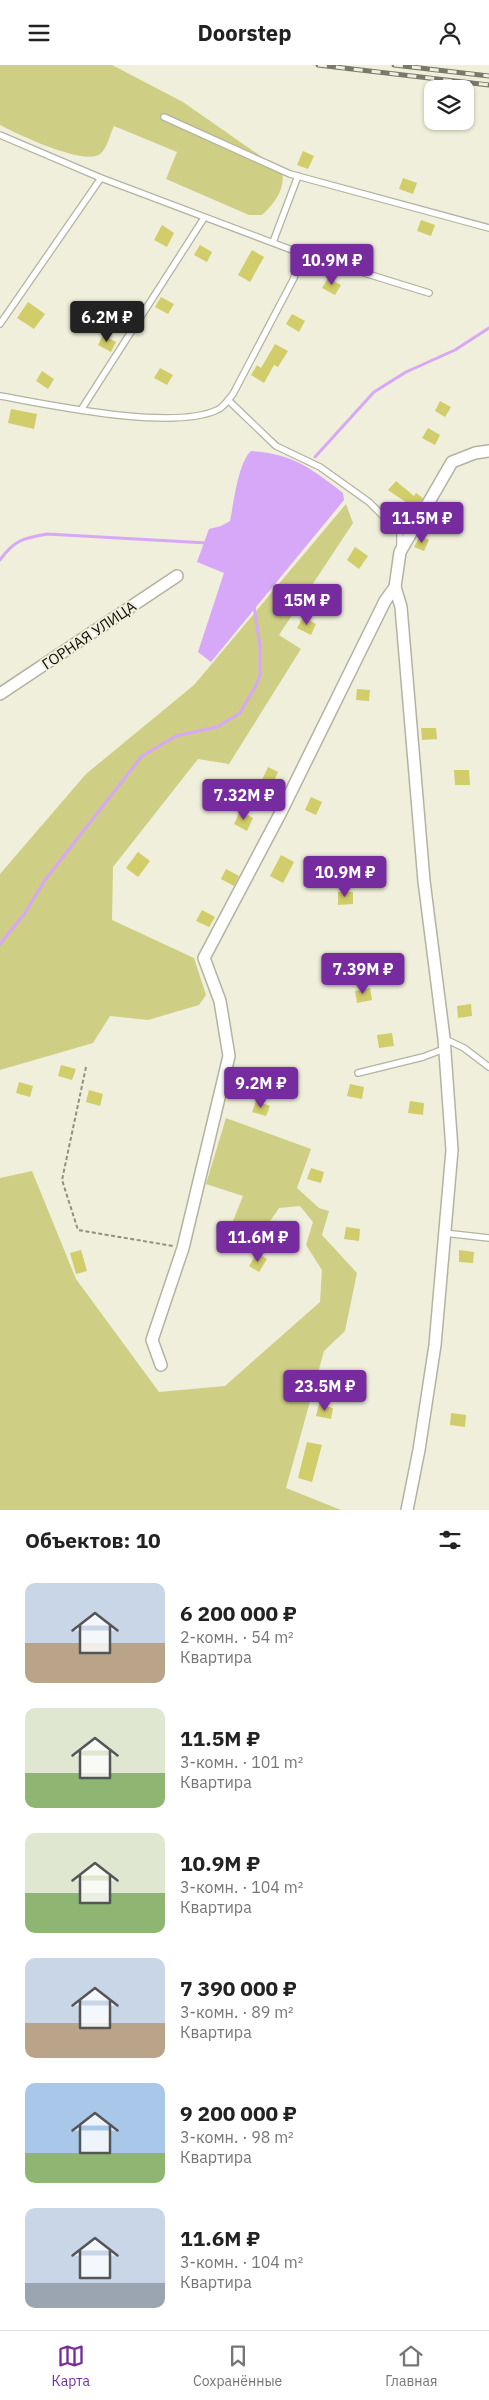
<!DOCTYPE html>
<html lang="ru">
<meta charset="utf-8">
<style>
body{margin:0;font-family:"IBM Plex Sans",sans-serif;background:#f6f6f6;color:#222;height:100vh;display:flex;flex-direction:column;font-size:19px;white-space:nowrap}
*{box-sizing:border-box;margin:0}
p{font-size:16px;color:#767676}
.icon{flex:none;width:28px;height:28px;fill:none;stroke:currentColor;stroke-width:2;stroke-linecap:round;stroke-linejoin:round}
.map{position:relative;height:1445px;overflow:hidden}
.sheet{display:flex;flex-direction:column;background:#fff;flex:1}
.sheet>*{flex:none}
.tools{position:absolute;left:424px;top:15px;display:grid;gap:10px}
.tools a{display:grid;place-items:center;width:50px;height:50px;border-radius:10px;background:#fff;box-shadow:0 1px 4px #0004;font-size:25px}
.price{position:absolute;translate:-50% -42px;padding:0 11px;border-radius:5px;background:#762c9e;color:#fff;font-size:16px;line-height:32px;filter:drop-shadow(0 1px 2px #0008)}
.price::after{content:'';position:absolute;left:50%;top:30px;width:15px;height:11px;margin-left:-8px;background:inherit;clip-path:polygon(0 0,100% 0,50% 100%)}
.price.on{background:#222;color:#fff}
ul{padding:0;list-style:none}
li{display:flex;align-items:center;gap:15px;height:125px;padding:0 25px}
li span{display:grid;place-items:center;flex:none;width:140px;height:100px;border-radius:10px;color:#555}
li>.icon{margin-inline-start:auto}
span .icon{width:60px;height:60px;fill:#fffc;stroke-width:1}
li b{font-size:21px}
h2{display:flex;justify-content:space-between;align-items:center;height:60px;padding:0 25px;font-size:21px}
header{display:flex;justify-content:space-between;align-items:center;height:65px;padding:0 25px;background:#fff;font-size:22px;font-weight:700}
.tabs{display:flex;justify-content:space-around;align-items:center;height:70px;border-top:1px solid #e0e0e0;background:#fff;font-size:14px;color:#767676}
.tabs a{display:grid;justify-items:center;gap:2px}
.tabs .on{color:#762c9e}
.map>svg:first-child{display:block}
.green{fill:#cfce85}
.water{fill:#d7a7f8}
.lines{fill:none;stroke-linecap:round;stroke-linejoin:round}
.stream{stroke:#d7a7f8;stroke-width:3}
.building{fill:#d0cd6a}
.lane-casing{stroke:#b2b3a0;stroke-width:8}
.street-casing{stroke:#b2b3a0;stroke-width:14}
.path{stroke:#909082;stroke-width:2;stroke-dasharray:4 2.5;stroke-linecap:butt}
.lane{stroke:#fff;stroke-width:5.5}
.street{stroke:#fff;stroke-width:11}
.rail-casing{stroke:#78786b;stroke-width:5}
.rail{stroke:#efefdb;stroke-width:3;stroke-dasharray:9;stroke-linecap:butt}
.labels{text-anchor:middle;dominant-baseline:central;stroke-width:4;stroke-linejoin:round;paint-order:stroke}
.street-label{font-size:15px;fill:#101009;stroke:#efefdb}
</style>
<header><svg class="icon" aria-label="menu" viewBox="0 0 24 24"><path d="M4 6h16M4 12h16M4 18h16"/></svg>Doorstep<svg class="icon" aria-label="person" viewBox="0 0 24 24"><circle cx="12" cy="8" r="4"/><path d="M4 21q1-7 8-7t8 7"/></svg></header>
<div class="map">
<svg width="489" height="1445" viewBox="0 0 489 1445">
<rect width="100%" height="100%" fill="#efefdb"/>
<g class="green">
<path d="M0,0H112L183,37L282,106C286,124 274,139 262,150H249L166,114L177,87L114,61C110,69 107,84 100,89C84,101 17,69 0,60Z"/>
<polygon points="346,439 353,458 279,570 301,584 229,699 198,694 113,802 112,855 194,893 206,930 199,940 148,955 110,951 93,978 0,1005 0,809 86,709 194,620"/>
<polygon points="226,1053 311,1084 297,1123 319,1143 329,1146 322,1170 357,1208 345,1266 324,1286 286,1423 341,1445 0,1445 0,1113 32,1106 76,1214 159,1327 225,1321 320,1237 322,1205 306,1180 313,1157 300,1141 279,1143 258,1174 239,1185 231,1161 243,1131 206,1119"/>
</g>
<path class="water" d="M251,386C293,389 311,403 343,428L344,435L211,597L198,587L224,508L197,497L209,464L221,461L230,456C234,437 238,398 251,386Z"/>
<g class="lines">
<g class="stream">
<polyline points="315,392 374,327 406,307 455,285 489,263"/>
<path d="M0,495C14,475 24,473 47,469L207,478"/>
<polyline points="0,879 25,848 45,815 142,691 176,671 217,662 240,648 255,622 260,611 260,581 254,541"/>
</g>
</g>
<g class="building">
<polygon points="303,86 314,91 308,104 297,100"/>
<polygon points="403,113 417,118 413,129 399,124"/>
<polygon points="421,155 435,160 431,171 417,166"/>
<polygon points="162,160 174,168 167,182 154,175"/>
<polygon points="200,180 212,187 207,197 194,190"/>
<polygon points="252,185 264,192 250,217 238,210"/>
<polygon points="328,213 341,220 335,230 322,223"/>
<polygon points="161,232 174,239 168,249 155,242"/>
<polygon points="28,237 45,249 34,264 17,253"/>
<polygon points="292,249 305,256 299,267 286,259"/>
<polygon points="103,270 116,277 111,287 98,280"/>
<polygon points="275,279 288,286 278,302 274,300 264,318 251,310 257,300 261,303"/>
<polygon points="160,303 173,310 167,320 154,313"/>
<polygon points="42,306 54,314 48,324 36,316"/>
<polygon points="440,336 451,342 445,352 435,346"/>
<polygon points="11,344 37,349 34,364 8,358"/>
<polygon points="428,363 440,370 435,380 422,373"/>
<polygon points="396,416 414,431 416,428 423,433 416,444 388,425"/>
<polygon points="420,471 429,475 424,486 414,482"/>
<polygon points="355,482 368,491 359,504 347,495"/>
<polygon points="321,522 334,529 328,540 315,533"/>
<polygon points="303,552 316,559 311,570 297,563"/>
<polygon points="357,624 370,625 369,636 356,635"/>
<polygon points="421,663 436,663 437,674 422,675"/>
<polygon points="268,702 278,707 272,720 262,715"/>
<polygon points="454,705 469,705 470,720 455,720"/>
<polygon points="311,732 322,737 316,750 305,745"/>
<polygon points="240,746 253,753 247,766 234,759"/>
<polygon points="138,787 150,796 138,812 126,803"/>
<polygon points="281,790 294,797 283,818 270,811"/>
<polygon points="226,804 239,811 234,821 221,814"/>
<polygon points="338,827 353,827 353,839 338,840"/>
<polygon points="202,845 215,852 209,862 196,856"/>
<polygon points="370,923 372,935 357,938 355,926"/>
<polygon points="471,939 472,951 458,953 457,941"/>
<polygon points="392,968 394,981 379,983 377,970"/>
<polygon points="61,1000 76,1004 72,1015 58,1011"/>
<polygon points="19,1017 33,1021 30,1032 16,1028"/>
<polygon points="350,1019 364,1022 362,1034 347,1031"/>
<polygon points="89,1025 103,1029 100,1041 86,1037"/>
<polygon points="256,1036 270,1041 266,1051 252,1047"/>
<polygon points="410,1036 424,1038 423,1050 408,1048"/>
<polygon points="311,1103 324,1107 321,1118 307,1114"/>
<polygon points="346,1162 360,1164 359,1176 344,1174"/>
<polygon points="81,1185 87,1206 76,1209 70,1188"/>
<polygon points="459,1185 474,1187 473,1198 459,1197"/>
<polygon points="257,1188 267,1194 259,1207 249,1201"/>
<polygon points="319,1339 333,1343 331,1354 316,1351"/>
<polygon points="451,1348 466,1350 465,1362 450,1360"/>
<polygon points="307,1377 322,1380 312,1417 298,1413"/>
</g>
<g class="lines">
<g class="lane-casing">
<g id="lane">
<polyline points="164,52 290,109 489,163"/>
<polyline points="0,70 101,113 300,188 429,228"/>
<polyline points="273,177 298,111"/>
<polyline points="0,259 101,113"/>
<path d="M0,331C51,340 172,366 217,345C223,343 229,334 233,329L294,213L300,188"/>
<polyline points="228,335 276,381 320,402 369,437 400,468 400,482"/>
<polyline points="81,345 204,153"/>
<polyline points="445,974 464,983 489,1002"/>
<polyline points="358,1008 423,992 444,984"/>
<polyline points="444,1168 489,1173"/>
</g>
</g>
<g class="street-casing">
<g id="street">
<polyline points="395,522 401,542 424,816 444,973 452,1085 435,1280 419,1385 407,1445"/>
<polyline points="0,629 177,511"/>
<polyline points="161,1300 152,1275 183,1183 229,991 220,936 204,893 280,749 385,536 395,522 400,487 452,397 475,388 489,386"/>
</g>
</g>
<polyline class="path" points="86,1002 62,1115 78,1165 173,1181"/>
<use href="#lane" class="lane"/>
<use href="#street" class="street"/>
<g class="rail-casing">
<g id="rail">
<polyline points="318,0 489,20"/>
<polyline points="394,0 489,11"/>
</g>
</g>
<use href="#rail" class="rail"/>
</g>
<g class="labels">
<g class="street-label">
<text transform="translate(89 570) rotate(-34)">ГОРНАЯ УЛИЦА</text>
</g>
</g>
</svg>
<div class="tools">
<a><svg class="icon" aria-label="layers" viewBox="0 0 24 24"><path d="M12 4l9 5-9 5-9-5zM3 14l9 5 9-5"/></svg></a>
</div>
<b class="price" style="left:332px;top:221px">10.9M ₽</b>
<b class="price on" style="left:107px;top:278px">6.2M ₽</b>
<b class="price" style="left:422px;top:479px">11.5M ₽</b>
<b class="price" style="left:307px;top:561px">15M ₽</b>
<b class="price" style="left:244px;top:756px">7.32M ₽</b>
<b class="price" style="left:345px;top:833px">10.9M ₽</b>
<b class="price" style="left:363px;top:930px">7.39M ₽</b>
<b class="price" style="left:261px;top:1044px">9.2M ₽</b>
<b class="price" style="left:258px;top:1198px">11.6M ₽</b>
<b class="price" style="left:325px;top:1347px">23.5M ₽</b>
</div>
<section class="sheet">
<h2>Объектов: 10<svg class="icon" aria-label="filters" viewBox="0 0 24 24"><path d="M4 7h16M4 17h16"/><circle cx="9" cy="7" r="2"/><circle cx="15" cy="17" r="2"/></svg></h2>
<ul>
<li><span style="background:linear-gradient(#c9d6e8 60%,#b9a48a 0)"><svg class="icon" aria-label="home" viewBox="0 0 24 24"><path d="M3 11l9-7 9 7M6 9v11h12V9"/></svg></span><div><b>6 200 000 ₽</b><p>2-комн. · 54 m²</p><p>Квартира</p></div></li>
<li><span style="background:linear-gradient(#dfe7d0 65%,#8fb573 0)"><svg class="icon" aria-label="home" viewBox="0 0 24 24"><path d="M3 11l9-7 9 7M6 9v11h12V9"/></svg></span><div><b>11.5M ₽</b><p>3-комн. · 101 m²</p><p>Квартира</p></div></li>
<li><span style="background:linear-gradient(#dfe7d0 60%,#8fb573 0)"><svg class="icon" aria-label="home" viewBox="0 0 24 24"><path d="M3 11l9-7 9 7M6 9v11h12V9"/></svg></span><div><b>10.9M ₽</b><p>3-комн. · 104 m²</p><p>Квартира</p></div></li>
<li><span style="background:linear-gradient(#c9d6e8 65%,#b9a48a 0)"><svg class="icon" aria-label="home" viewBox="0 0 24 24"><path d="M3 11l9-7 9 7M6 9v11h12V9"/></svg></span><div><b>7 390 000 ₽</b><p>3-комн. · 89 m²</p><p>Квартира</p></div></li>
<li><span style="background:linear-gradient(#a9c7e8 70%,#8fb573 0)"><svg class="icon" aria-label="home" viewBox="0 0 24 24"><path d="M3 11l9-7 9 7M6 9v11h12V9"/></svg></span><div><b>9 200 000 ₽</b><p>3-комн. · 98 m²</p><p>Квартира</p></div></li>
<li><span style="background:linear-gradient(#c9d6e8 75%,#9aa5b1 0)"><svg class="icon" aria-label="home" viewBox="0 0 24 24"><path d="M3 11l9-7 9 7M6 9v11h12V9"/></svg></span><div><b>11.6M ₽</b><p>3-комн. · 104 m²</p><p>Квартира</p></div></li>
</ul>
</section>
<nav class="tabs">
<a class="on"><svg class="icon" aria-label="map" viewBox="0 0 24 24"><path d="M3 6l6-2 6 2 6-2v14l-6 2-6-2-6 2zM9 4v14M15 6v14"/></svg>Карта</a>
<a><svg class="icon" aria-label="saved" viewBox="0 0 24 24"><path d="M7 4h10v16l-5-4-5 4z"/></svg>Сохранённые</a>
<a><svg class="icon" aria-label="home" viewBox="0 0 24 24"><path d="M3 11l9-7 9 7M6 9v11h12V9"/></svg>Главная</a>
</nav>
